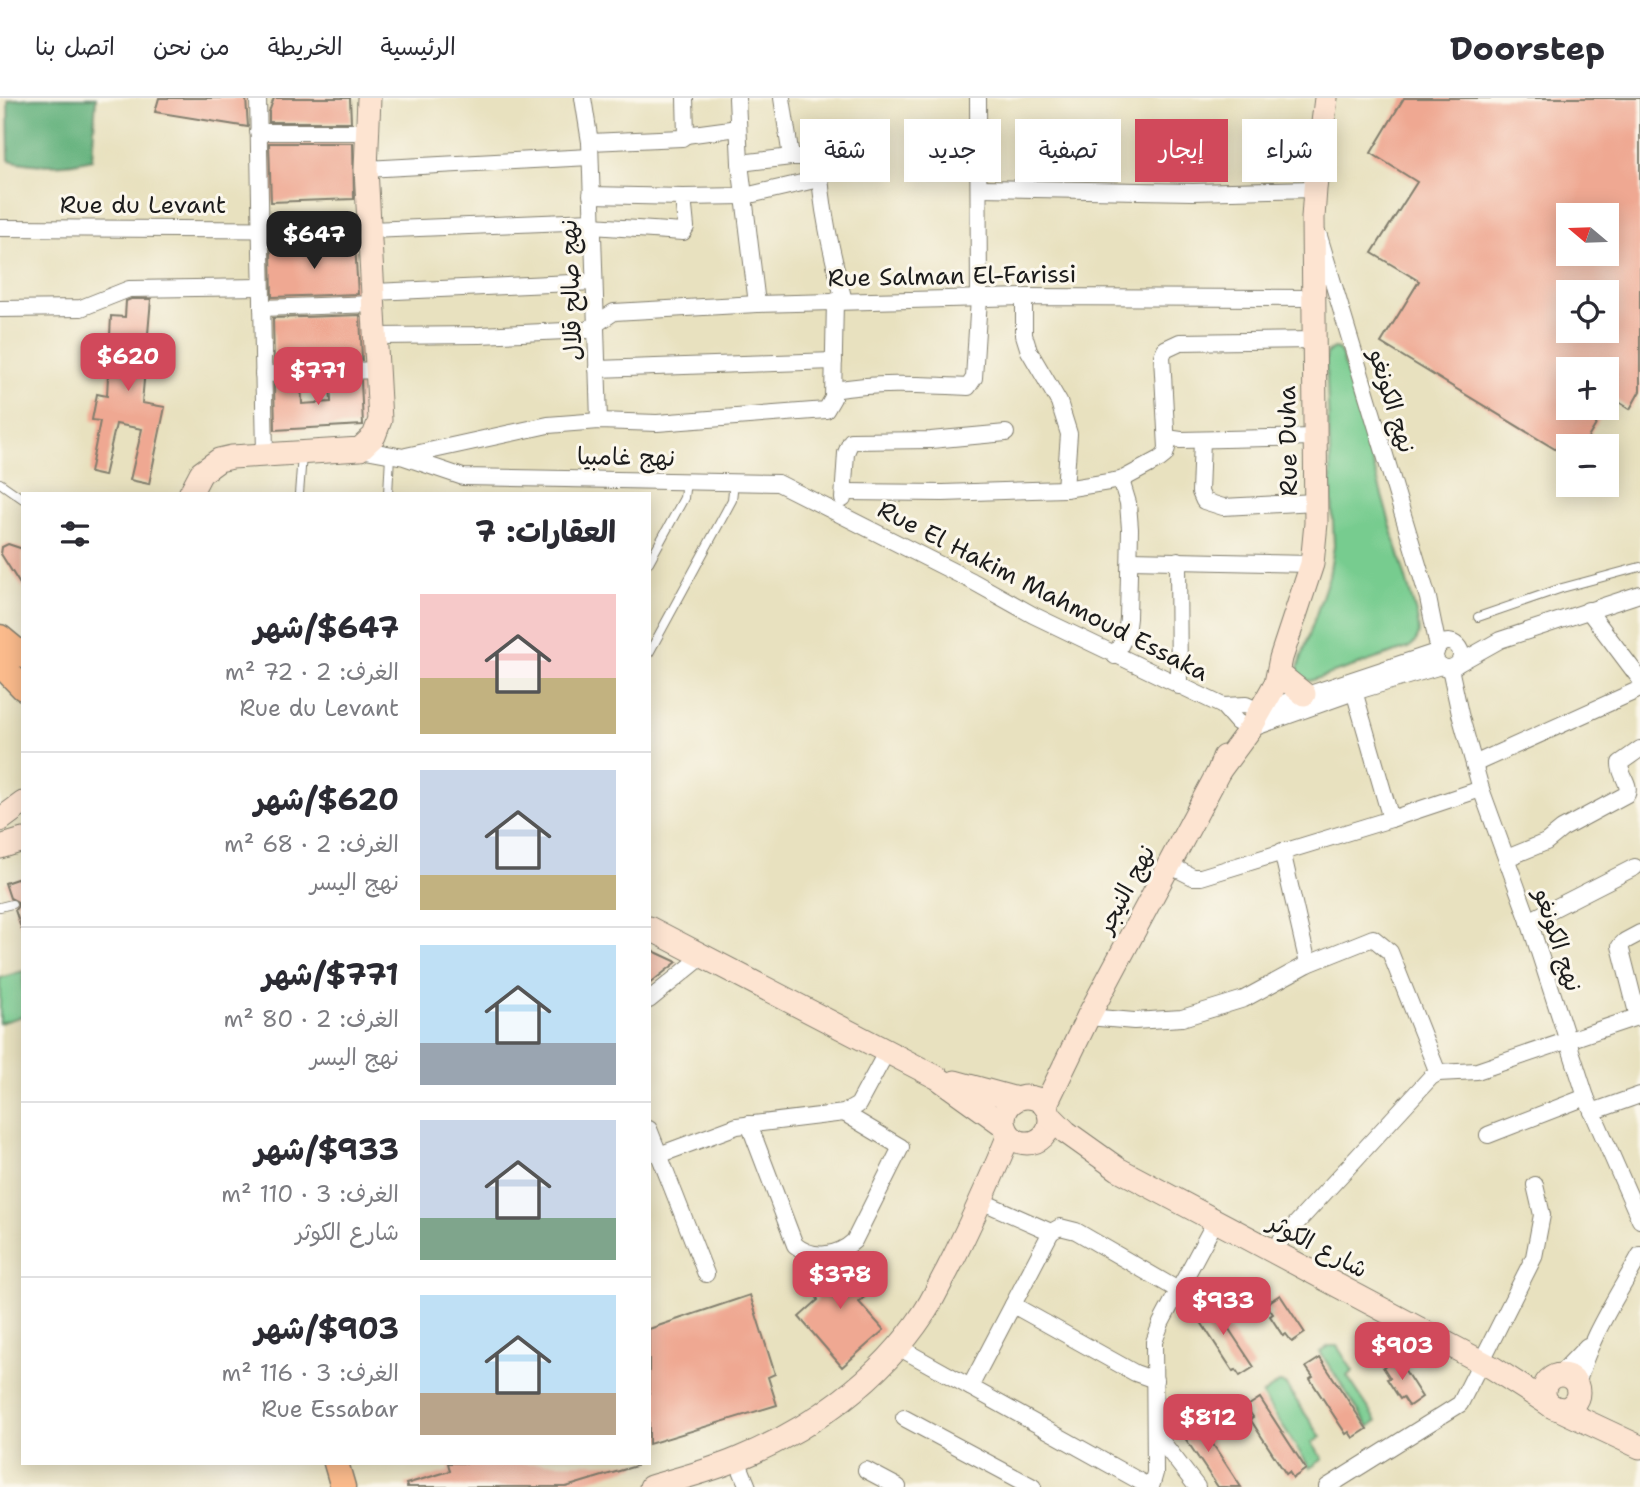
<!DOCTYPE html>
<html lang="ar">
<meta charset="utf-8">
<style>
body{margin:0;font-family:"Shantell Sans","Playpen Sans Arabic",sans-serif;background:#f7f7f7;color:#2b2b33;direction:rtl;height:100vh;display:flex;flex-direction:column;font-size:26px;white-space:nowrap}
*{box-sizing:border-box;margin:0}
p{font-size:23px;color:#7c7c81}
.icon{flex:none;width:38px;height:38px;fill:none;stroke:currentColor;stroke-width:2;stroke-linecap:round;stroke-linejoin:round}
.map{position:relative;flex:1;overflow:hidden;direction:ltr}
.panel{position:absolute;left:21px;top:394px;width:630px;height:973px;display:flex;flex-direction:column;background:#fff;border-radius:0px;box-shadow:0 4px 18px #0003;direction:rtl}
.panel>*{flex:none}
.hud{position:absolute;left:672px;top:21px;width:665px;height:63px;direction:rtl;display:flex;gap:14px}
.needle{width:46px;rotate:289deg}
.tools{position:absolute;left:1556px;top:105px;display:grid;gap:14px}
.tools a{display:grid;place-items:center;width:63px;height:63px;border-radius:0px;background:#fff;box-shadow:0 4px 18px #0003;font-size:35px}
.price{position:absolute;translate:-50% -60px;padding:0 16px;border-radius:14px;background:#d1495b;color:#fff;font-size:23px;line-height:46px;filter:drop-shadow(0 2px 4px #0008)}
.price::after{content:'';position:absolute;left:50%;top:42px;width:21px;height:16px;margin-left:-10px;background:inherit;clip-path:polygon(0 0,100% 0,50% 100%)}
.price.active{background:#222;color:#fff}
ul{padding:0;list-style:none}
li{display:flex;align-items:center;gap:21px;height:175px;padding:0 35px}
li+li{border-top:2px solid #e1e1e2}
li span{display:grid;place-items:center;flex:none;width:196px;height:140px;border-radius:0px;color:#555}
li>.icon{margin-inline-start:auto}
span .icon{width:84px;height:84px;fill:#fffc;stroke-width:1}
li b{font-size:30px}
h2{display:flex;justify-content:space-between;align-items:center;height:84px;padding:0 35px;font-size:30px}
.chip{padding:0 24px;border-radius:0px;background:#fff;box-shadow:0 4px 18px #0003;font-size:24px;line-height:63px}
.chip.active{background:#d1495b;color:#fff}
header{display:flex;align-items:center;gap:42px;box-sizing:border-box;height:98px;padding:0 35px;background:#fff;border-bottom:2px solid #e1e1e2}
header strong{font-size:33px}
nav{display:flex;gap:38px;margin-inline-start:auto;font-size:24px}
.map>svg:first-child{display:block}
.green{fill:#77cc8f;stroke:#4a7456;stroke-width:2}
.forest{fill:#61b07a;stroke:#3e664b;stroke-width:2}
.building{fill:#efa892;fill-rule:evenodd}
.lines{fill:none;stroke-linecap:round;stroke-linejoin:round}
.lane-casing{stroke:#827e6e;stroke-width:10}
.street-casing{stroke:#827e6e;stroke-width:18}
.secondary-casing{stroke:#827e6e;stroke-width:25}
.primary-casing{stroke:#827e6e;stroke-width:27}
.lane{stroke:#fff;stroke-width:8}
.street{stroke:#fff;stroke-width:16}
.secondary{stroke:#fde4d1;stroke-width:23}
.primary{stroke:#fbbb8c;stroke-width:24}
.labels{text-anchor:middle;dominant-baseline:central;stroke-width:6;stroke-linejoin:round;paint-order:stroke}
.street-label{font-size:24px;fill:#1c1c1c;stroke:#fbf7ec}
</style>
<header>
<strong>Doorstep</strong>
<nav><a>الرئيسية</a><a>الخريطة</a><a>من نحن</a><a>اتصل بنا</a></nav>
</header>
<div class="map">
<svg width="1640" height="1389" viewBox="0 0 1640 1389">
<rect width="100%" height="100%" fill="#fbf7ec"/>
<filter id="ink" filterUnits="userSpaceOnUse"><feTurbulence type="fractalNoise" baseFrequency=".0143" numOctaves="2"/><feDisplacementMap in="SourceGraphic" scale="14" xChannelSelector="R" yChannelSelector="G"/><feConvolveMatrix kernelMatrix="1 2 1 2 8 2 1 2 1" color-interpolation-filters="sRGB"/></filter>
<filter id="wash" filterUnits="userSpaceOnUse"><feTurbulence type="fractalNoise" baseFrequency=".00686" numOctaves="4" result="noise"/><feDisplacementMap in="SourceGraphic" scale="28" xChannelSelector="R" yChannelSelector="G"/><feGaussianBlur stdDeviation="1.57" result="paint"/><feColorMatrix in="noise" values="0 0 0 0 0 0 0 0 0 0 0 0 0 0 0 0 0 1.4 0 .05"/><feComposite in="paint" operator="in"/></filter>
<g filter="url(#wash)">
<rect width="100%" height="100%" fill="#e8e1bf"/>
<g class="green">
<path d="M1333,250L1338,251L1341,255L1417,519C1420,533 1421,542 1408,550L1310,583L1300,580L1298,570L1329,478L1334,448L1326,261L1327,255Z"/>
<polygon points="23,873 23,918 0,925 0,880"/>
<polygon points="1329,1248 1337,1248 1353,1273 1347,1278 1377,1323 1369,1329 1320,1254"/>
<polygon points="1279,1285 1285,1286 1321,1339 1312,1345 1323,1361 1310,1370 1262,1297"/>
</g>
<path class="forest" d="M34,0H96L92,61C67,68 35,69 9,62L8,2Z"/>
<g id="blocks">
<g class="building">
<polygon points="159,0 246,0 248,29 155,14"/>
<polygon points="274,0 350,0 351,24 269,24 269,14"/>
<path d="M1404,0H1640V293L1630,311L1606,296V271H1568V310H1606L1583,348H1568V359L1381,245L1419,183L1372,155L1417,84L1371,55ZM1568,117H1606V156H1568ZM1568,194H1606V233H1568Z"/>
<polygon points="269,45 353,45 354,101 271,104"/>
<polygon points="355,146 358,196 272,199 271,151"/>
<polygon points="131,201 151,201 142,305 165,309 149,386 130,382 142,331 116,326 104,378 90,375 100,323 92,322 97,296 107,298 111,218 125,219 126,203"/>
<polygon points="360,217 362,262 274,265 273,220"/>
<polygon points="361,283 363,327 275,332 274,286 301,285 302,306 331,304 330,284"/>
<polygon points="8,446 23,451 23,491 1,456 2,449"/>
<polygon points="23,779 23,830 21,830 15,812 18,808 18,804 10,800 5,785"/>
<polygon points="649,851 677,864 649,886"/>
<polygon points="845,1162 873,1191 859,1204 884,1232 842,1269 799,1219 818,1202 807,1171"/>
<polygon points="750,1197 775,1276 768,1279 777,1307 649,1346 649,1231"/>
<polygon points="1280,1197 1305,1235 1292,1244 1286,1236 1283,1238 1270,1218 1273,1216 1266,1206"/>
<polygon points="1207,1198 1254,1269 1240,1278 1236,1272 1233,1273 1197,1218 1200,1217 1193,1206"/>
<polygon points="1320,1260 1367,1331 1353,1340 1349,1334 1346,1336 1310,1281 1313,1279 1306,1269"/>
<polygon points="1397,1260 1422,1299 1409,1308 1403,1299 1400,1301 1387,1281 1390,1280 1383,1269"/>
<polygon points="1260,1300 1306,1371 1293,1380 1289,1374 1286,1376 1250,1321 1253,1319 1246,1309"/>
<polygon points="1193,1316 1241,1389 1218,1389 1183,1337 1186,1335 1179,1325"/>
<polygon points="448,1365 636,1365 636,1368 566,1389 407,1389 406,1386 450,1373"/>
</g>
</g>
</g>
<g filter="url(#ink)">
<use href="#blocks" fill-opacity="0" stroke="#827e6e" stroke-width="2"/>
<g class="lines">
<g class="lane-casing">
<g id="lane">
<polyline points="0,385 23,401"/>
<polyline points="299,396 302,357"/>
<polyline points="388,396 390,357"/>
<polyline points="649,464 684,400 686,383"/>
<polyline points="1478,519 1562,490 1640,469"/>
<polyline points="649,555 732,402 734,383"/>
<polyline points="0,809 12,806"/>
</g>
</g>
<g class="street-casing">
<g id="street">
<polyline points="258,0 265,356"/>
<polyline points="583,0 590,44 599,323"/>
<polyline points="737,0 740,65 757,206"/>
<polyline points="782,0 791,59"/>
<polyline points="258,34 366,34"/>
<polyline points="686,37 738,30"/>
<polyline points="590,44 682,40 686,37 685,0"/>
<path d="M740,65L791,59H819C820,107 832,156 844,203"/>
<polyline points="366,71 590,59"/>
<polyline points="980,90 1193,94 1315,91"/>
<polyline points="591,97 683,99"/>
<polyline points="592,128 683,134 686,129 683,99 745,98 819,81"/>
<polyline points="0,130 370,132 592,123"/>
<polyline points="1319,138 1428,500 1438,549"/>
<polyline points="374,194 594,184"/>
<polyline points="1024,199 1024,237 1029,253 1059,304 1069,336 1065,391"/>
<polyline points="262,210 374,206"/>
<polyline points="0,211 81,210 129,191 261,189"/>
<polyline points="377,238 480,237 587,232 614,214 757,206 1024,199 1314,200"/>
<polyline points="597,271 834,263"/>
<polyline points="263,276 378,272"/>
<path d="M834,292C877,284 924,287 968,289L974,280L979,200L978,0"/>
<polyline points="1167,340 1181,342 1314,339"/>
<polyline points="1202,342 1200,394 1204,403 1223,409 1315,404"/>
<polyline points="360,351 404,359 463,379 778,385 972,483 1033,517 1223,608 1237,624 1250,631 1354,594 1441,568"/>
<polyline points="406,358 548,327 599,323 657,325 826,312 833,300 835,203"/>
<polyline points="844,394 943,395 1065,391 1121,382 1160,361 1165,357 1167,350 1162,258 1165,251 1180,244 1314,242"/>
<polyline points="843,401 846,355 851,343 931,342 1006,335"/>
<polyline points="1130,462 1312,466"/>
<polyline points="1178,462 1179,588"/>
<polyline points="1588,512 1640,581"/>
<circle cx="1448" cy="557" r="13"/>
<polyline points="1115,558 1126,536 1128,520 1130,431 1128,405 1121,382"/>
<polyline points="1459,565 1500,542 1640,496"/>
<polyline points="1450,570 1460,616 1481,691 1529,823 1586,999 1640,1122"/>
<polyline points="1352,586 1391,721"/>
<polyline points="1223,608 1246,607 1259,613 1436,554"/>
<polyline points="1474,666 1640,591"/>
<polyline points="1282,753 1308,866"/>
<path d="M1507,760L1546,744L1562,731L1627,696C1631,686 1619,676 1620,665L1640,651"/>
<polyline points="1169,767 1193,779 1201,779 1391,721 1481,691"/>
<polyline points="1529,823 1635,769"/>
<polyline points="649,902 703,858"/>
<polyline points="1088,919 1134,923 1182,920 1244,901 1308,866 1373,840 1390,854 1438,975"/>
<polyline points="1638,919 1620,848 1625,843 1640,835"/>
<polyline points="1592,1014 1640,997"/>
<path d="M749,1026L795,1147C813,1162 838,1158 854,1143L901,1049L844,1015"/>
<polyline points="649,1031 706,1176"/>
<polyline points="1488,1037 1586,999"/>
<polyline points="659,1057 737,1028 844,1015 858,1007 887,953"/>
<polyline points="1051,1134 1060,1129 1076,1133 1178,1192"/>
<polyline points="1271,1153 1431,979 1438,975 1477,973 1640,918"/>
<polyline points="1013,1207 1135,1275 1155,1282"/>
<polyline points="898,1249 1150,1389"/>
<polyline points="1558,1278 1587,1248"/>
<path d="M1577,1288C1588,1241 1617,1199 1640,1157"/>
<polyline points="970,1289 1051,1134 981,1103"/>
<polyline points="904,1320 1033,1389"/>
<polyline points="1156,1336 1197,1389"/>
<polyline points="737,1362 748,1389"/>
<polyline points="866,1372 898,1389"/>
<polyline points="1151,1389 1155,1375 1154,1244 1161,1225 1215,1124"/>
<polyline points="1327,1389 1460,1306 1534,1159 1542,1117 1535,1087"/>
</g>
</g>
<g class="secondary-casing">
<g id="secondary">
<polyline points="190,396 201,375 219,362 232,359 360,351 374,338 380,322 366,71 369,0"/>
<polyline points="1279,576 1304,596"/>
<polyline points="1219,673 1250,631 1276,585 1281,560 1312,466 1316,425 1313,120 1315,91 1326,0"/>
<polyline points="0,722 23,705"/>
<polyline points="0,749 23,742"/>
<polyline points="649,830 938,980 1005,1028"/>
<polyline points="955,984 1017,1001"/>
<circle cx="1027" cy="1022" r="23"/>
<polyline points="1045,1008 1088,919 1219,673 1224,659"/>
<polyline points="1050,1018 1066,1034 1118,1071 1493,1270 1552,1308"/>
<circle cx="1561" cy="1294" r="17"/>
<polyline points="1557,1310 1640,1349"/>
<path d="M651,1389C680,1380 710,1373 738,1361C811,1331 880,1282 924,1215C933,1202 939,1187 947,1173C970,1128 990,1083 1009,1037"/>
</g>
</g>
<g class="primary-casing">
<g id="primary">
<polyline points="0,539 23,558"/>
<polyline points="0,566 23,590"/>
<polyline points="336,1365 343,1389"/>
</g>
</g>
<use href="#lane" class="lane"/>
<use href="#street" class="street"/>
<use href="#secondary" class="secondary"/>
<use href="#primary" class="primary"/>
</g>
</g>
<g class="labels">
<g class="street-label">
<text x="143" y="107">Rue du Levant</text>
<text transform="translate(952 178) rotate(-1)">Rue Salman El-Farissi</text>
<text transform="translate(571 192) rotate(-92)">نهج صالح قلال</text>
<text transform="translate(1392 303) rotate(73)">نهج الكونغو</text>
<text transform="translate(1288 343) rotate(-91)">Rue Duha</text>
<text transform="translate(626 359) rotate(1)">نهج غامبيا</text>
<text transform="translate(1043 493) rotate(27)">Rue El Hakim Mahmoud Essaka</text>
<text transform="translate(1126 791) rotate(-62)">نهج النيجر</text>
<text transform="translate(1558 842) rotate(72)">نهج الكونغو</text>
<text transform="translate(1318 1148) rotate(28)">شارع الكوثر</text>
</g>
</g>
</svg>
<div class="tools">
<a><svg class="needle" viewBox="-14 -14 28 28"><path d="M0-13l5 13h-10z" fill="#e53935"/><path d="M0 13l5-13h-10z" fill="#7c7c81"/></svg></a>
<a><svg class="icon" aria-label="locate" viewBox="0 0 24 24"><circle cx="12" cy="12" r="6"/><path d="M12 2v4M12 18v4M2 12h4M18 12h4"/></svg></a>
<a>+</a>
<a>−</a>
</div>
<b class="price active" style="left:314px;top:173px">$647</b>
<b class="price" style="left:128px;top:295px">$620</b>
<b class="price" style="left:318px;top:309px">$771</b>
<b class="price" style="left:840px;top:1213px">$378</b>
<b class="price" style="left:1223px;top:1239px">$933</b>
<b class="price" style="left:1402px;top:1284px">$903</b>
<b class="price" style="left:1208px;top:1356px">$812</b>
<div class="hud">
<a class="chip">شراء</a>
<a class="chip active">إيجار</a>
<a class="chip">تصفية</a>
<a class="chip">جديد</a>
<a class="chip">شقة</a>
</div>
<section class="panel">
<h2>العقارات: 7<svg class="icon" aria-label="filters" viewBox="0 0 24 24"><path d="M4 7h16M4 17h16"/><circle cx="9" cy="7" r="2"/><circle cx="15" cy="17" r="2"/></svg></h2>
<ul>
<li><span style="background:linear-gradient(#f6c9c9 60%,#c2b280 0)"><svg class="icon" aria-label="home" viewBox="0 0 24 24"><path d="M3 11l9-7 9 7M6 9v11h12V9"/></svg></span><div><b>$647/شهر</b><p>الغرف: 2 · 72 m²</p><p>Rue du Levant</p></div></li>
<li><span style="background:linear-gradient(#c9d6e8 75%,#c2b280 0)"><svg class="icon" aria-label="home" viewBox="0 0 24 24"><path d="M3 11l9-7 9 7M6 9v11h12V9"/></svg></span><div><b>$620/شهر</b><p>الغرف: 2 · 68 m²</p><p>نهج اليسر</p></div></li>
<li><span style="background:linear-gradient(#bfe0f5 70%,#9aa5b1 0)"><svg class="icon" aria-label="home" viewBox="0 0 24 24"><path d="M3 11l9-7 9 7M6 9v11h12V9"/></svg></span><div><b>$771/شهر</b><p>الغرف: 2 · 80 m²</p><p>نهج اليسر</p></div></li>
<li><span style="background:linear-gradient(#c9d6e8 70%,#7fa58c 0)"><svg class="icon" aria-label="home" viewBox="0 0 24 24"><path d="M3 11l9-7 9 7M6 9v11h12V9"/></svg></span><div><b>$933/شهر</b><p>الغرف: 3 · 110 m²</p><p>شارع الكوثر</p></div></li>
<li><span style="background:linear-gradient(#bfe0f5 70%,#b9a48a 0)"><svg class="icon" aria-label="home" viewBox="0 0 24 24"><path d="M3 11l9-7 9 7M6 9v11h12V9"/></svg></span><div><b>$903/شهر</b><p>الغرف: 3 · 116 m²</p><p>Rue Essabar</p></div></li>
</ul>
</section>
</div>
